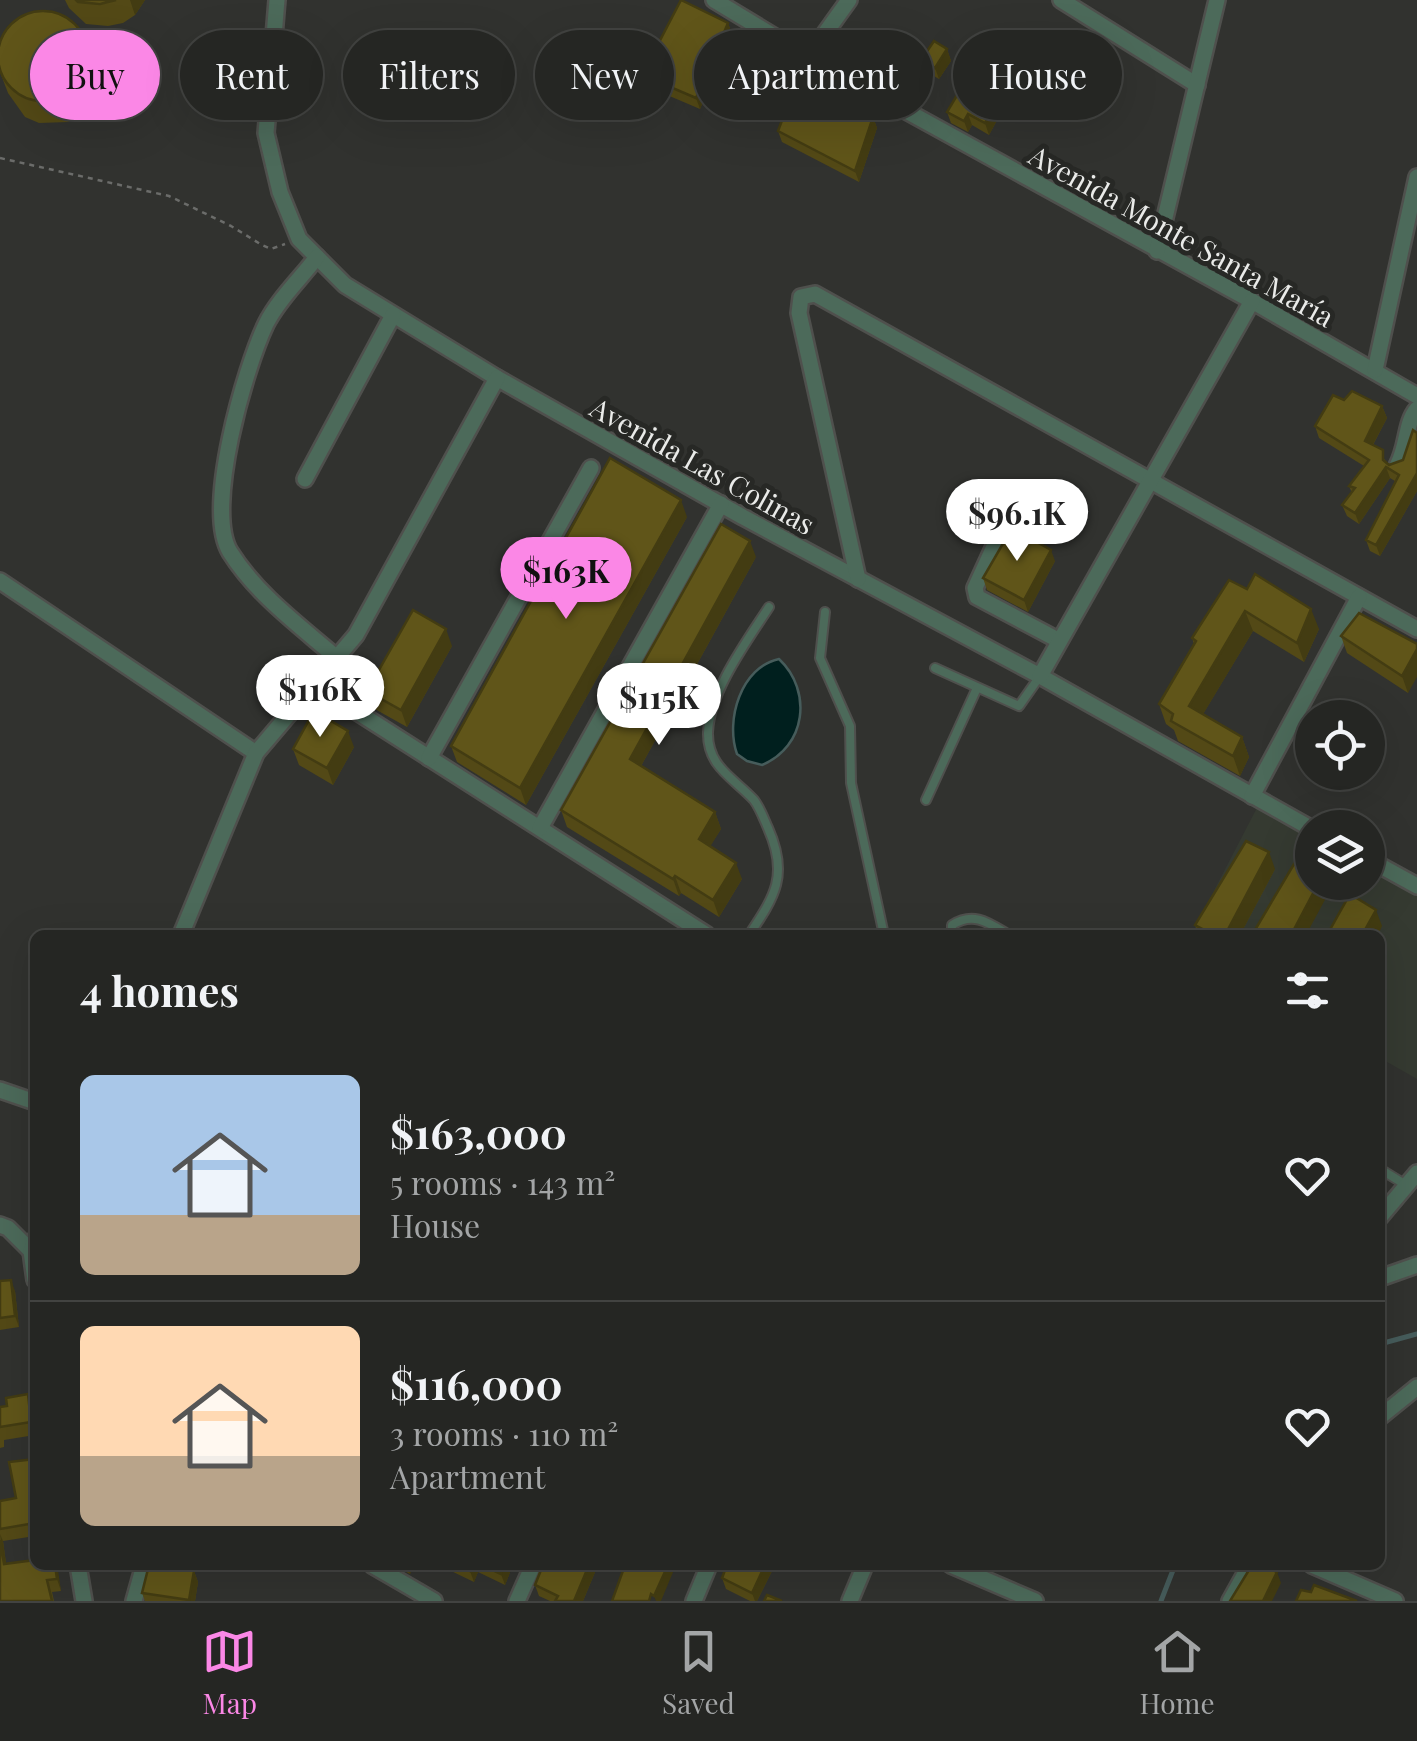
<!DOCTYPE html>
<meta charset="utf-8">
<style>
body{margin:0;font-family:"Playfair Display",serif;background:#2d2e2b;color:#f1f3f6;height:100vh;display:flex;flex-direction:column;font-size:38px;white-space:nowrap}
*{box-sizing:border-box;margin:0}
p{font-size:32px;color:#a3a5a6}
.icon{flex:none;width:55px;height:55px;fill:none;stroke:currentColor;stroke-width:2;stroke-linecap:round;stroke-linejoin:round}
.map{position:relative;flex:1;overflow:hidden}
.sheet{position:absolute;left:30px;top:930px;width:1355px;height:640px;display:flex;flex-direction:column;background:#252623;border-radius:15px;box-shadow:0 10px 40px #0002,0 0 0 2px #424341}
.sheet>*{flex:none}
.hud{position:absolute;left:30px;top:30px;width:1358px;height:90px;display:flex;gap:20px}
.controls{position:absolute;left:1295px;top:700px;display:grid;gap:20px}
.controls a{display:grid;place-items:center;width:90px;height:90px;border-radius:50%;background:#252623;box-shadow:0 10px 40px #0002,0 0 0 2px #424341;font-size:50px}
.price{position:absolute;translate:-50% -85px;padding:0 22px;border-radius:35px;background:#fff;color:#222;font-size:32px;line-height:65px;filter:drop-shadow(0 2px 5px #0008)}
.price::after{content:'';position:absolute;left:50%;top:60px;width:30px;height:22px;margin-left:-15px;background:inherit;clip-path:polygon(0 0,100% 0,50% 100%)}
.price.current{background:#fb87e6;color:#111}
ul{padding:0;list-style:none}
li{display:flex;align-items:center;gap:30px;height:250px;padding:0 50px}
li+li{border-top:2px solid #424341}
li span{display:grid;place-items:center;flex:none;width:280px;height:200px;border-radius:15px;color:#555}
li>.icon{margin-inline-start:auto}
span .icon{width:120px;height:120px;fill:#fffc;stroke-width:1}
li b{font-size:42px}
h2{display:flex;justify-content:space-between;align-items:center;height:120px;padding:0 50px;font-size:42px}
.pill{padding:0 35px;border-radius:45px;background:#252623;box-shadow:0 10px 40px #0002,0 0 0 2px #424341;font-size:35px;line-height:90px}
.pill.current{background:#fb87e6;color:#111}
.menu{display:flex;justify-content:space-around;align-items:center;height:140px;border-top:2px solid #424341;background:#252623;font-size:28px;color:#a3a5a6}
.menu a{display:grid;justify-items:center;gap:5px}
.menu .current{color:#fb87e6}
.map>svg:first-child{display:block}
.built{fill:#353a31}
.water{fill:#001f1e;stroke:#465c5b;stroke-width:2.5}
.lines{fill:none;stroke-linecap:round;stroke-linejoin:round}
.stream{stroke:#465c5b;stroke-width:5}
.lane-casing{stroke:#4f504d;stroke-width:12}
.street-casing{stroke:#4f504d;stroke-width:20}
.path{stroke:#6b6c6a;stroke-width:2.5;stroke-dasharray:5 5;stroke-linecap:butt}
.lane{stroke:#4c6a5a;stroke-width:8}
.street{stroke:#4c6a5a;stroke-width:15}
.wall{fill:#534916}
.shaded-wall{fill:#433c12}
.building{fill:#605519;stroke:#433c12;stroke-width:2.5}
.labels{text-anchor:middle;dominant-baseline:central;stroke-width:10;stroke-linejoin:round;paint-order:stroke}
.street-label{font-size:28px;fill:#eaebe9;stroke:#272825}
</style>
<div class="map">
<svg width="1417" height="1601" viewBox="0 0 1417 1601">
<rect width="100%" height="100%" fill="#31322f"/>
<polygon class="built" points="1261,800 1312,828 1312,882 1368,882 1368,858 1417,885 1417,1079 1380,1058 1380,935 1191,935"/>
<path class="water" d="M779,659C813,691 806,747 762,765L747,761L737,754C725,720 741,667 779,659Z"/>
<g class="lines">
<g class="stream">
<polyline points="1380,1344 1417,1334"/>
<polyline points="1161,1601 1175,1565"/>
</g>
<g class="lane-casing">
<g id="lane">
<polyline points="825,612 820,658 850,726 851,783 884,935"/>
<polyline points="935,668 1019,706 1040,676"/>
<polyline points="926,800 977,688"/>
<path d="M749,935C775,896 789,875 768,828C764,819 760,808 754,800C734,778 707,767 708,732C710,691 747,641 769,607"/>
<path d="M952,935V925C974,911 989,923 1009,935"/>
<polyline points="1380,1169 1406,1185"/>
</g>
</g>
<g class="street-casing">
<g id="street">
<polyline points="277,0 266,133 280,192 299,239 345,285 497,378 743,517 1040,676 1312,829"/>
<polyline points="714,0 808,57 1252,301 1417,396"/>
<polyline points="1061,0 1197,85"/>
<polyline points="808,57 849,0"/>
<polyline points="1157,251 1217,0"/>
<path d="M317,257C301,278 278,300 266,324C245,368 204,509 230,552C257,595 300,626 338,659"/>
<polyline points="1375,370 1417,177"/>
<path d="M1397,466C1408,446 1405,423 1417,409"/>
<polyline points="305,479 393,315"/>
<polyline points="997,540 975,588 977,597 1058,640"/>
<polyline points="858,579 799,313 801,297 815,294 1417,629"/>
<polyline points="0,581 256,753"/>
<polyline points="1040,676 1252,301"/>
<polyline points="348,706 707,935"/>
<polyline points="429,758 591,468"/>
<polyline points="1252,796 1359,597"/>
<polyline points="540,828 721,504"/>
<polyline points="1368,859 1417,886"/>
<polyline points="181,935 256,753 356,635 497,378"/>
<polyline points="0,1090 35,1102"/>
<polyline points="1380,1217 1417,1173"/>
<polyline points="0,1225 8,1228 35,1255"/>
<polyline points="35,1239 31,1251 35,1280"/>
<polyline points="1380,1278 1417,1265"/>
<polyline points="1380,1417 1417,1387"/>
<polyline points="78,1565 84,1601"/>
<polyline points="372,1565 434,1601"/>
<polyline points="951,1565 1035,1601"/>
<polyline points="1312,1565 1395,1601"/>
<polyline points="134,1601 144,1565"/>
<polyline points="517,1601 533,1565"/>
<polyline points="694,1601 709,1565"/>
<polyline points="850,1601 865,1565"/>
<polyline points="1230,1601 1250,1565"/>
</g>
</g>
<polyline class="path" points="0,158 169,196 231,226 262,245 271,249 285,244"/>
<use href="#lane" class="lane"/>
<use href="#street" class="street"/>
</g>
<g class="wall">
<polygon points="65,0 145,0 135,15 123,23 108,26 86,24 69,8"/>
<polygon points="728,23 732,34 700,109 646,86 642,75"/>
<polygon points="947,49 951,61 939,79 925,71 921,60"/>
<polygon points="94,60 97,74 90,103 68,122 39,123 25,117 8,93 0,72"/>
<polygon points="1012,73 1016,85 989,135 972,125 968,132 951,123 947,112"/>
<polygon points="829,81 833,92 827,111 851,119 873,117 877,128 859,182 782,142 778,131 805,100"/>
<polygon points="1344,400 1382,406 1387,418 1373,445 1389,465 1403,460 1417,433 1417,491 1380,556 1370,551 1366,540 1395,481 1390,478 1359,524 1347,516 1342,505 1352,493 1349,486 1364,466 1319,438 1315,426"/>
<polygon points="687,517 526,805 457,762 451,746"/>
<polygon points="756,557 641,766 715,812 721,829 710,846 742,879 719,917 681,893 679,896 567,827 561,810"/>
<polygon points="1055,561 1028,612 987,590 983,578"/>
<polygon points="1229,580 1319,629 1304,662 1253,631 1203,714 1242,737 1249,757 1240,776 1178,741 1174,730 1166,724 1159,704 1194,644 1192,638"/>
<polygon points="1341,636 1417,644 1408,693 1347,653"/>
<polygon points="452,646 407,727 373,708 367,691"/>
<polygon points="354,747 333,785 299,765 293,749"/>
<polygon points="1275,869 1240,935 1199,935 1195,925"/>
<polygon points="0,1281 15,1291 19,1327 0,1330"/>
<polygon points="28,1394 33,1406 35,1435 4,1440 4,1447 0,1448 0,1407 7,1406"/>
<polygon points="35,1459 35,1536 3,1541 6,1564 56,1565 61,1591 52,1592 54,1601 0,1601 0,1501 16,1498"/>
<polygon points="89,1565 121,1565 120,1571"/>
<polygon points="191,1565 190,1571 194,1571 198,1582 195,1601 145,1601 142,1593"/>
<polygon points="394,1565 414,1565 410,1574"/>
<polygon points="447,1565 513,1565 505,1585 478,1572 474,1582 449,1570"/>
<polygon points="543,1565 598,1565 583,1601 550,1601 539,1596 535,1585"/>
<polygon points="718,1565 777,1565 775,1570 773,1569 757,1601 750,1601 726,1589 722,1578 725,1571 720,1568"/>
</g>
<g class="shaded-wall">
<polygon points="130,0 145,0 135,15"/>
<polygon points="728,23 732,34 700,109 696,98"/>
<polygon points="86,38 97,74 90,103 68,122 60,100"/>
<polygon points="947,49 951,61 939,79 935,68"/>
<polygon points="1012,73 1016,85 989,135 985,123"/>
<polygon points="829,81 833,92 825,120 820,109"/>
<polygon points="968,114 972,125 968,132 964,121"/>
<polygon points="873,117 877,128 859,182 855,171"/>
<polygon points="1382,406 1387,418 1369,452 1365,441"/>
<polygon points="1386,467 1390,478 1359,524 1355,513"/>
<polygon points="1417,473 1417,491 1380,556 1376,545"/>
<polygon points="681,500 687,517 526,805 520,788"/>
<polygon points="750,541 756,557 636,775 630,759"/>
<polygon points="1051,550 1055,561 1028,612 1024,600"/>
<polygon points="1311,609 1319,629 1304,662 1297,643"/>
<polygon points="1245,611 1253,631 1196,726 1189,706"/>
<polygon points="446,629 452,646 407,727 401,710"/>
<polygon points="1417,649 1417,677 1408,693 1402,676"/>
<polygon points="348,731 354,747 333,785 327,768"/>
<polygon points="1242,737 1249,757 1240,776 1233,756"/>
<polygon points="715,812 721,829 705,855 699,839"/>
<polygon points="1269,852 1275,869 1240,935 1225,935"/>
<polygon points="736,863 742,879 719,917 713,900"/>
<polygon points="675,876 681,893 679,896 673,879"/>
<polygon points="1319,882 1322,882 1327,896 1306,935 1291,935"/>
<polygon points="1376,910 1382,926 1378,935 1362,935"/>
<polygon points="11,1280 15,1291 19,1327 15,1316"/>
<polygon points="28,1394 33,1406 35,1432 31,1422"/>
<polygon points="0,1534 3,1541 8,1576 4,1564"/>
<polygon points="55,1565 56,1565 58,1570 61,1591 57,1579"/>
<polygon points="407,1565 414,1565 410,1574"/>
<polygon points="472,1565 475,1565 478,1572 474,1582 470,1571"/>
<polygon points="504,1565 513,1565 505,1585 501,1574"/>
<polygon points="589,1565 598,1565 583,1601 574,1601"/>
<polygon points="668,1565 676,1565 661,1601 656,1601 654,1596"/>
<polygon points="765,1565 771,1565 773,1569 757,1601 755,1601 752,1593"/>
<polygon points="194,1571 198,1582 195,1601 189,1601"/>
<polygon points="1277,1572 1281,1583 1272,1601 1263,1601"/>
</g>
<g class="building">
<polygon points="76,0 116,0 100,4 78,2"/>
<polygon points="681,0 728,23 696,98 642,75"/>
<circle cx="43" cy="56" r="45"/>
<polygon points="934,41 947,49 935,68 921,60"/>
<polygon points="978,60 1012,73 985,123 968,114 964,121 947,112"/>
<polygon points="816,76 829,81 820,109 851,119 856,110 873,117 855,171 778,131 792,94 805,100"/>
<polygon points="1352,391 1382,406 1365,441 1383,450 1383,460 1389,465 1403,460 1413,430 1417,433 1417,473 1376,545 1366,540 1399,475 1386,467 1355,513 1342,505 1355,488 1349,486 1369,460 1315,426 1333,395 1344,400"/>
<polygon points="610,458 681,500 520,788 451,746"/>
<polygon points="721,524 750,541 630,759 715,812 699,839 736,863 713,900 675,876 673,879 561,810"/>
<polygon points="1012,528 1051,550 1024,600 983,578"/>
<polygon points="1255,574 1311,609 1297,643 1245,611 1189,706 1242,737 1233,756 1171,721 1173,714 1159,704 1196,641 1192,638 1229,580 1247,589"/>
<polygon points="413,610 446,629 401,710 367,691"/>
<polygon points="1359,613 1417,644 1417,649 1402,676 1341,636"/>
<polygon points="314,711 348,731 327,768 293,749"/>
<polygon points="1246,841 1269,852 1225,935 1214,935 1195,925"/>
<polygon points="1294,864 1312,875 1312,882 1319,882 1291,935 1252,935"/>
<polygon points="1350,894 1376,910 1362,935 1327,935"/>
<polygon points="11,1280 15,1316 0,1318 0,1281"/>
<polygon points="28,1394 31,1422 0,1427 0,1407 7,1406 6,1398"/>
<polygon points="35,1459 35,1523 0,1529 0,1501 16,1498 9,1462"/>
<polygon points="0,1540 4,1564 35,1560 35,1565 55,1565 57,1579 47,1580 52,1601 0,1601"/>
<polygon points="149,1565 185,1565 184,1570 194,1571 189,1600 142,1593"/>
<polygon points="458,1565 472,1565 470,1571"/>
<polygon points="482,1565 504,1565 501,1574"/>
<polygon points="543,1565 589,1565 574,1601 555,1601 558,1596 535,1585"/>
<polygon points="625,1565 668,1565 654,1596 651,1594 649,1601 612,1601"/>
<polygon points="727,1565 765,1565 752,1593 722,1578"/>
<polygon points="1252,1565 1262,1565 1277,1572 1263,1601 1230,1601"/>
<polygon points="1314,1585 1357,1601 1296,1601 1301,1590 1311,1592"/>
<polygon points="767,1595 782,1601 764,1601"/>
</g>
<g class="labels">
<g class="street-label">
<text transform="translate(1182 235) rotate(29)">Avenida Monte Santa María</text>
<text transform="translate(703 465) rotate(29)">Avenida Las Colinas</text>
</g>
</g>
</svg>
<div class="controls">
<a><svg class="icon" aria-label="locate" viewBox="0 0 24 24"><circle cx="12" cy="12" r="6"/><path d="M12 2v4M12 18v4M2 12h4M18 12h4"/></svg></a>
<a><svg class="icon" aria-label="layers" viewBox="0 0 24 24"><path d="M12 4l9 5-9 5-9-5zM3 14l9 5 9-5"/></svg></a>
</div>
<b class="price" style="left:1017px;top:564px">$96.1K</b>
<b class="price current" style="left:566px;top:622px">$163K</b>
<b class="price" style="left:320px;top:740px">$116K</b>
<b class="price" style="left:659px;top:748px">$115K</b>
<div class="hud">
<a class="pill current">Buy</a>
<a class="pill">Rent</a>
<a class="pill">Filters</a>
<a class="pill">New</a>
<a class="pill">Apartment</a>
<a class="pill">House</a>
</div>
<section class="sheet">
<h2>4 homes<svg class="icon" aria-label="filters" viewBox="0 0 24 24"><path d="M4 7h16M4 17h16"/><circle cx="9" cy="7" r="2"/><circle cx="15" cy="17" r="2"/></svg></h2>
<ul>
<li><span style="background:linear-gradient(#a9c7e8 70%,#b9a48a 0)"><svg class="icon" aria-label="home" viewBox="0 0 24 24"><path d="M3 11l9-7 9 7M6 9v11h12V9"/></svg></span><div><b>$163,000</b><p>5 rooms · 143 m²</p><p>House</p></div><svg class="icon" aria-label="heart" viewBox="0 0 24 24"><path d="M12 20l-8-8c-3-5 5-10 8-4 3-6 11-1 8 4z"/></svg></li>
<li><span style="background:linear-gradient(#ffd9b3 65%,#b9a48a 0)"><svg class="icon" aria-label="home" viewBox="0 0 24 24"><path d="M3 11l9-7 9 7M6 9v11h12V9"/></svg></span><div><b>$116,000</b><p>3 rooms · 110 m²</p><p>Apartment</p></div><svg class="icon" aria-label="heart" viewBox="0 0 24 24"><path d="M12 20l-8-8c-3-5 5-10 8-4 3-6 11-1 8 4z"/></svg></li>
</ul>
</section>
</div>
<nav class="menu">
<a class="current"><svg class="icon" aria-label="map" viewBox="0 0 24 24"><path d="M3 6l6-2 6 2 6-2v14l-6 2-6-2-6 2zM9 4v14M15 6v14"/></svg>Map</a>
<a><svg class="icon" aria-label="saved" viewBox="0 0 24 24"><path d="M7 4h10v16l-5-4-5 4z"/></svg>Saved</a>
<a><svg class="icon" aria-label="home" viewBox="0 0 24 24"><path d="M3 11l9-7 9 7M6 9v11h12V9"/></svg>Home</a>
</nav>
